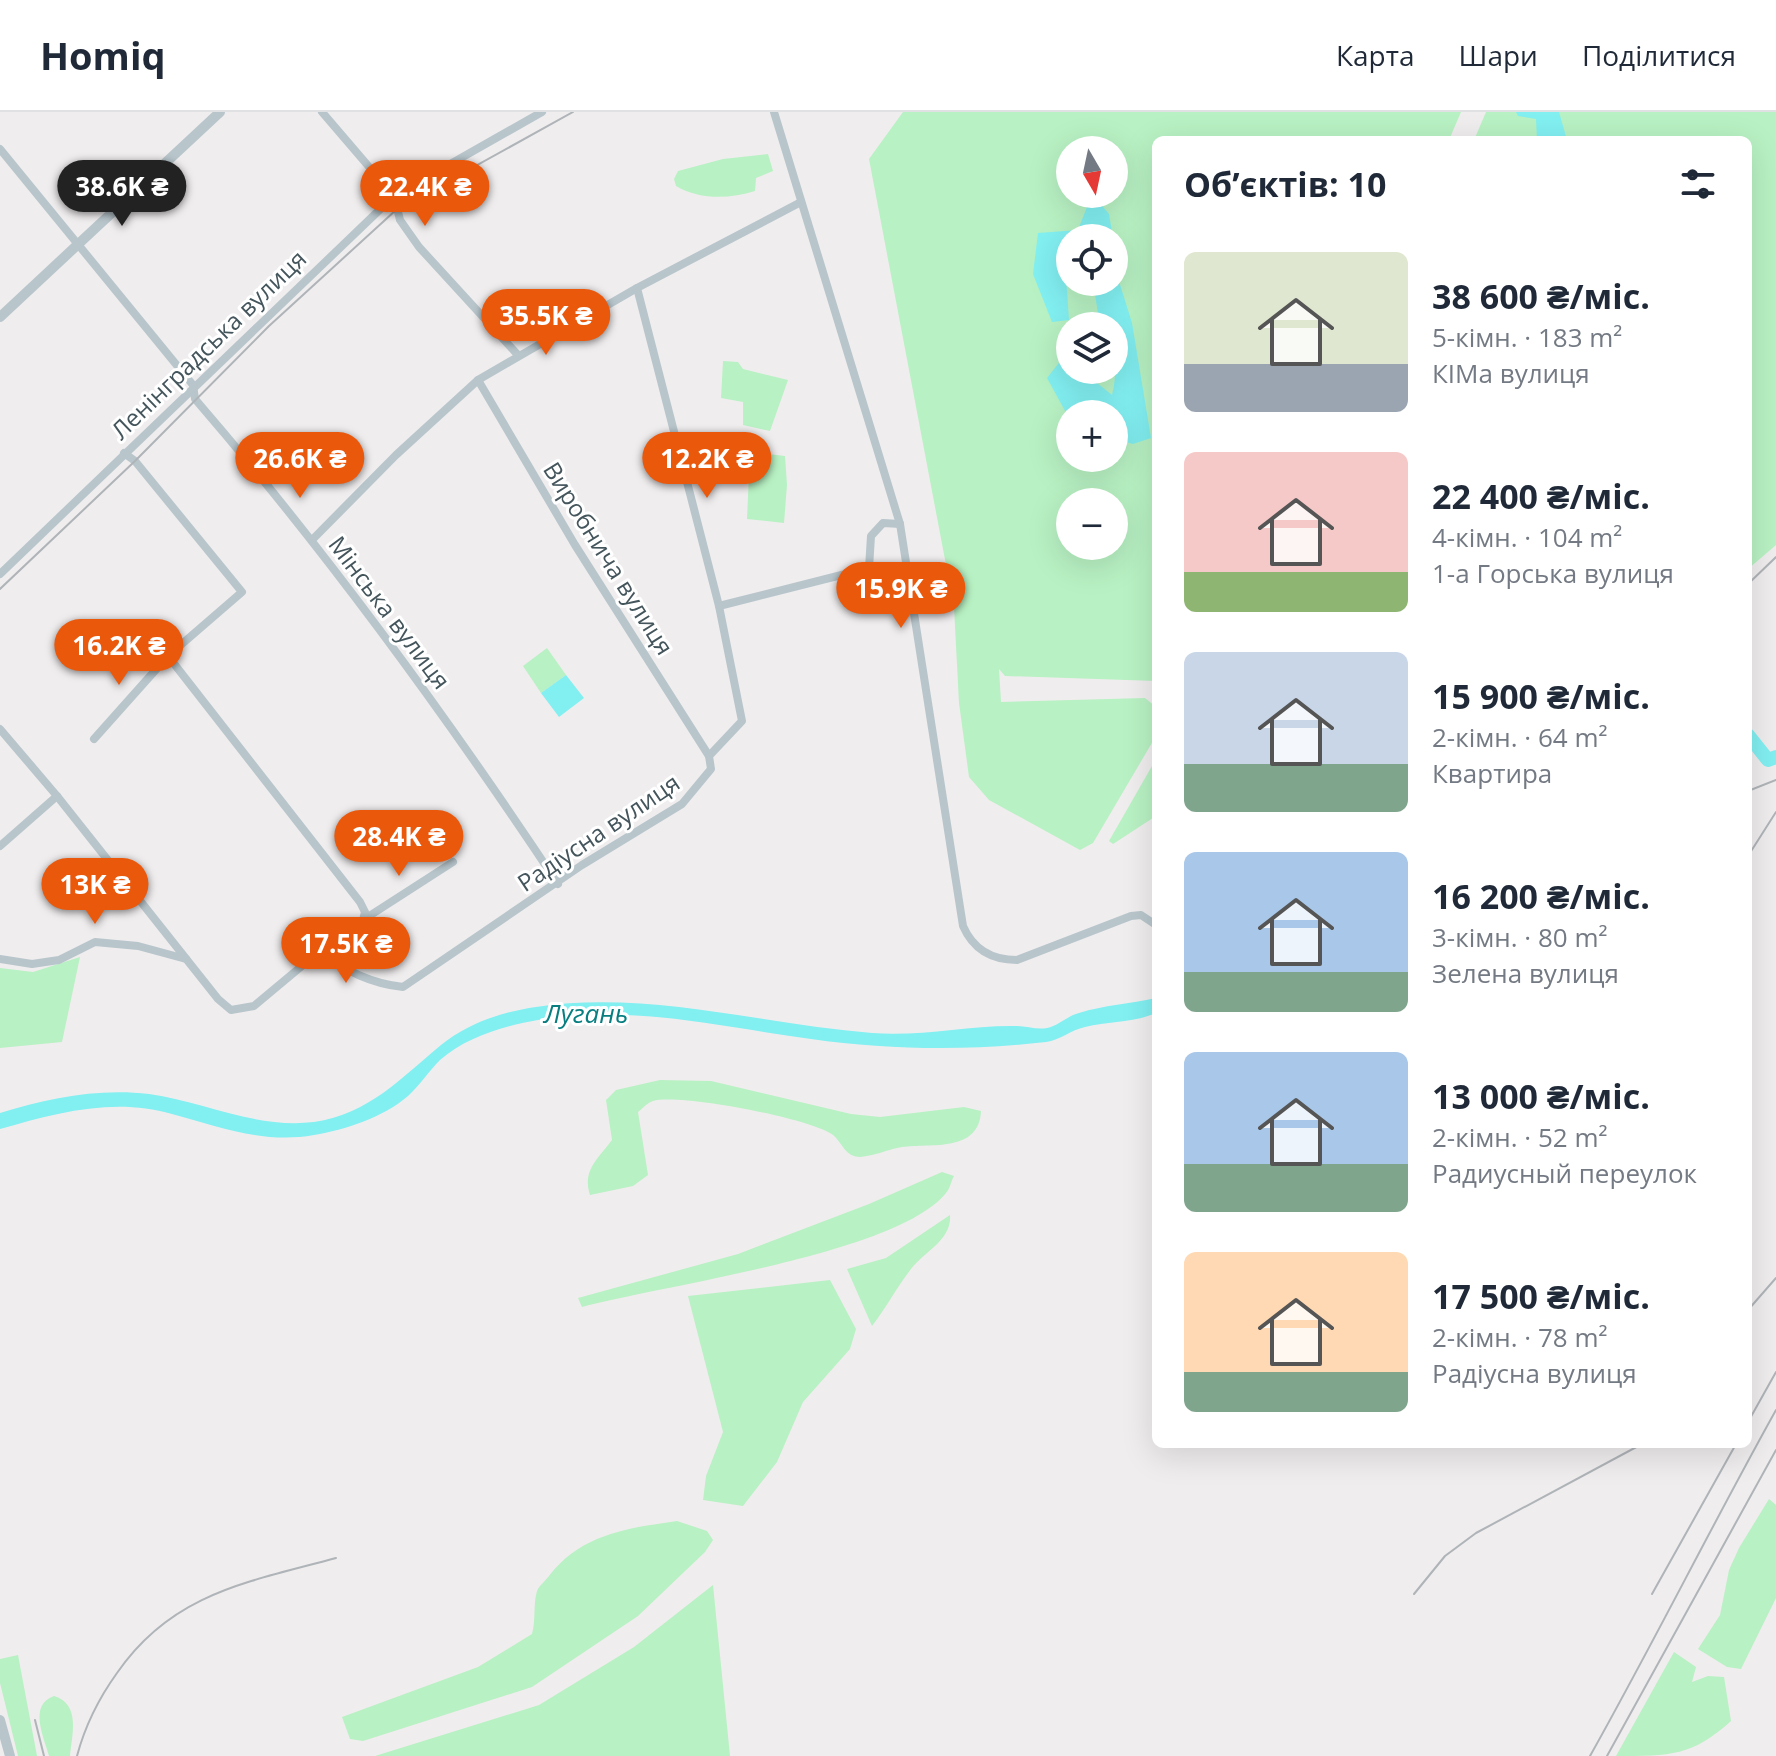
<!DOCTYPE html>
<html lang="uk">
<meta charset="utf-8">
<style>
body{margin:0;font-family:"Open Sans",sans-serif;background:#f2f2f3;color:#1f2937;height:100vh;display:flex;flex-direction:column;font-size:30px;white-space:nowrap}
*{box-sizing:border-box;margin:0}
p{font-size:26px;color:#747a83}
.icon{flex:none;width:44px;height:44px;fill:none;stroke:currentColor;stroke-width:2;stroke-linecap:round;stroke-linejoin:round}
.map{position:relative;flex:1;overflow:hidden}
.side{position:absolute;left:1152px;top:24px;width:600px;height:1312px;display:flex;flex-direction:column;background:#fff;border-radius:12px;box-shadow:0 8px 32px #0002}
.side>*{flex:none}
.needle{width:52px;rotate:171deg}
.buttons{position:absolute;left:1056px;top:24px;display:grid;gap:16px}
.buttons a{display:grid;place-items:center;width:72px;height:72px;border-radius:50%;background:#fff;box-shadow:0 8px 32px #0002;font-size:40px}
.price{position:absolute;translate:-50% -68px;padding:0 18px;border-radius:28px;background:#ea580c;color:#fff;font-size:26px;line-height:52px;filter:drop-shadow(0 2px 4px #0008)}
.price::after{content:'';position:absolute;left:50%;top:48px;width:24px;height:18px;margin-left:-12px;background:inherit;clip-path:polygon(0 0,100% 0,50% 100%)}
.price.active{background:#222;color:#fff}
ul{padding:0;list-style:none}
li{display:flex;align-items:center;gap:24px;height:200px;padding:0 32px}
li span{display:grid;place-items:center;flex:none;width:224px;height:160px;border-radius:12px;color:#555}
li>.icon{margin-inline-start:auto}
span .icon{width:96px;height:96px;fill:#fffc;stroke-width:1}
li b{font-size:34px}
h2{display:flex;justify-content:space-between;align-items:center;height:96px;padding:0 32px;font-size:34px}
header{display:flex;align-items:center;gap:48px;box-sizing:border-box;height:112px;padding:0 40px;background:#fff;border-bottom:2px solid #e0e1e3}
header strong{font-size:38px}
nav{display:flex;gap:44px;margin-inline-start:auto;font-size:28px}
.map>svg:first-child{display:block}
.green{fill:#b8f1c3;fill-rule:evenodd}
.water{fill:#82eff1}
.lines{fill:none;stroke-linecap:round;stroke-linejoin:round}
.river{stroke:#82eff1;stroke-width:14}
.minor{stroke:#b8c6cc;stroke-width:8}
.tertiary{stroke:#b8c6cc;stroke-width:10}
.tram{stroke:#afb4b8;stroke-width:2}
.rail{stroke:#afb4b8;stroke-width:2}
.labels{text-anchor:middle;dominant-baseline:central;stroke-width:6;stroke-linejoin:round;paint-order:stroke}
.street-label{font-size:24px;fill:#44555c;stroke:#fff}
.water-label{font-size:26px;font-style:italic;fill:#087e80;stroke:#fff}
</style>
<header>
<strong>Homiq</strong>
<nav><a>Карта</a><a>Шари</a><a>Поділитися</a></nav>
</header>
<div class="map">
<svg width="1776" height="1644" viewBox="0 0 1776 1644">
<rect width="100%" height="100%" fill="#f0edee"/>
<g class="green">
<path d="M903,0H1461L1449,28H1156V569L1005,564L999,557L1001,590L1145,586L1156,595V624L1093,731L1080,738L989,688L969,665L959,591L954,495L869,47ZM1070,38H1114V82H1070ZM1070,126H1114V170H1070ZM1070,214H1114V258H1070ZM1070,302H1114V346H1070ZM1070,390H1114V434H1070Z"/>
<polygon points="1486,0 1776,0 1776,433 1748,457 1748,28 1474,28"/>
<path d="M768,42L773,59L756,66L755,79C729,87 700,88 676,74L674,67L678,59L723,47Z"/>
<polygon points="723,249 738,250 743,257 788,268 770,319 743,313 743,290 721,286"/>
<polygon points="750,340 785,344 787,373 784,411 747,407"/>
<polygon points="547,536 566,563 541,581 523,554"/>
<polygon points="1156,647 1156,704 1113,732 1109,729"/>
<polygon points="80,845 62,930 0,936 0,856 33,860"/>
<path d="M660,968L711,969L851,1002L880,1005L964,995L981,999C979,1041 931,1031 902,1035C889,1037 874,1044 860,1045C845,1045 842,1030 833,1023C810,1006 678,981 653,989C648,990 642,997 638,1000L648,1063L633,1074L590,1083C582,1058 598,1047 612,1028L606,988L616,978Z"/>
<path d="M942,1060L954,1064C951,1069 950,1077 946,1081C897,1142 663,1173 582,1195L578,1186L738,1142L869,1092Z"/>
<path d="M950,1103C952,1128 925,1139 911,1157C897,1175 886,1196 872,1214L847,1157L886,1146Z"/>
<polygon points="830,1168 856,1217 850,1237 803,1290 777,1350 743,1394 703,1388 706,1364 723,1320 688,1184"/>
<polygon points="1769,1387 1776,1393 1776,1486 1741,1557 1727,1555 1698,1537 1720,1503 1729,1458 1739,1436"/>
<path d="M677,1409L707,1419L713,1428L705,1440L638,1504L532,1575L363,1629L350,1627L342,1605L478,1555L532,1522C536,1508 533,1492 537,1479C539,1474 546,1468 549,1464C581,1422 628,1416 677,1409Z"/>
<polygon points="713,1473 730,1644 375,1644 539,1593 634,1535"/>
<path d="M1674,1540L1696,1555L1692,1570L1708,1564L1724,1565L1731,1609C1692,1644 1671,1644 1616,1644Z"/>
<polygon points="18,1543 37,1644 18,1644 0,1571 0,1547"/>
<path d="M54,1584C81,1592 72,1623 70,1644H49C44,1625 28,1593 54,1584Z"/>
</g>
<g class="water">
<polygon points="1516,0 1559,0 1567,28 1537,28 1536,7 1518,4"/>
<polygon points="1092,82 1109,102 1113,126 1070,126 1066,164 1069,208 1052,210 1033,162 1038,121 1078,118"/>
<path d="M1114,138L1117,163L1132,211L1151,326L1133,332L1114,327V302H1070V308L1047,266L1066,242L1070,258H1081L1112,283C1118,260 1114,238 1114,214H1100L1093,170H1114Z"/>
<polygon points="566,563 584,586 559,605 541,581"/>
<path d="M1156,886V901C1133,911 1109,909 1085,915C1071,918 1060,928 1046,930C969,939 889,938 811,927C737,917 658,899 583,903C536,906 476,916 440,948C429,959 420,973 408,984C384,1005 345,1018 314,1023C263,1032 220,1015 172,1002C114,985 56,1001 0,1017V1001C48,986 98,976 149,982C205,990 256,1017 314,1010C369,1002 401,966 441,933C468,911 502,900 536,895C647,878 761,912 872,921C921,925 968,913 1017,914C1027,914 1037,918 1047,916C1058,914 1067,904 1079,901C1104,893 1130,892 1156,886Z"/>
</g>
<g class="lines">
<polyline class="river" points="1748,623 1768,648 1776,645"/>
<g class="minor">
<polyline points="322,0 394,84 400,108 419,135 517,242"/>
<path d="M774,0L900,412L963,814C973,837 991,848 1017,848L1131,804L1141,803L1156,813"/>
<path d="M0,37L193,273L195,287C327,440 446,603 558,772"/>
<polyline points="478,268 575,433 709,644"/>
<polyline points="124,341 135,349 242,480 168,544 360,790 365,800 363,808 321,838"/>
<polyline points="312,428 396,343 478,268 637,176 801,90"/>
<polyline points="0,462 394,84 542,0"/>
<polyline points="719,494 869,456 871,424 883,411 900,412"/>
<path d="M0,617L57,684L218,887L231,898L254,894L321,838C342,859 374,872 403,875L582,753L682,692L711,657L709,644L742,609L719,494L637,176"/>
<polyline points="94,627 168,544"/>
<polyline points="0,734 57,684"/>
<polyline points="363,808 453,750"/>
<polyline points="0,847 32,852 59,848 95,830 138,834 186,847"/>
</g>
<g class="tertiary">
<polyline points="0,205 220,0"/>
<polyline points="0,1608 10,1644"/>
</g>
<polyline class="tram" points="0,477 135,349 269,214 396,98 573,0"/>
<g class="rail">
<polyline points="1748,472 1776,445"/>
<polyline points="1748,679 1776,668"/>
<polyline points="1748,744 1776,700"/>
<polyline points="1748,1198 1776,1166"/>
<polyline points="1748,1310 1776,1260"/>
<polyline points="1414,1482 1445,1444 1476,1421 1642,1332"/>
<polyline points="1652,1482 1736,1332"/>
<polyline points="35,1608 44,1644"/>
<path d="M77,1644C85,1614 99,1586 117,1561C172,1481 248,1470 336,1446"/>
<path d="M1590,1644C1654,1530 1712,1413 1776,1298"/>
<polyline points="1607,1644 1776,1338"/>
</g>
</g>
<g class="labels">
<g class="street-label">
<text transform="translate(208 232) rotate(-44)">Ленінградська вулиця</text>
<text transform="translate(609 446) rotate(58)">Виробнича вулиця</text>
<text transform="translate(390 500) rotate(53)">Мінська вулиця</text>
<text transform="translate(598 720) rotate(-34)">Радіусна вулиця</text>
</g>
<g class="water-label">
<text x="586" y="901">Лугань</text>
</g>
</g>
</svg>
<div class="buttons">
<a><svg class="needle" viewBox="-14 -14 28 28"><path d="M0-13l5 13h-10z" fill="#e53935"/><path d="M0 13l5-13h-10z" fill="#747a83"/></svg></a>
<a><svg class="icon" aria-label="locate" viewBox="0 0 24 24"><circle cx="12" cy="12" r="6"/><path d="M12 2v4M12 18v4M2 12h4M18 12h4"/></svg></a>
<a><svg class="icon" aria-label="layers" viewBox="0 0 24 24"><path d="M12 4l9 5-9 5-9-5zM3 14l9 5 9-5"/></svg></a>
<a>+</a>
<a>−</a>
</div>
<b class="price active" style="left:122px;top:116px">38.6K ₴</b>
<b class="price" style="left:425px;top:116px">22.4K ₴</b>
<b class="price" style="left:546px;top:245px">35.5K ₴</b>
<b class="price" style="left:300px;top:388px">26.6K ₴</b>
<b class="price" style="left:707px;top:388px">12.2K ₴</b>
<b class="price" style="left:901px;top:518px">15.9K ₴</b>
<b class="price" style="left:119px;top:575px">16.2K ₴</b>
<b class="price" style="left:399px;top:766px">28.4K ₴</b>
<b class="price" style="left:95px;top:814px">13K ₴</b>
<b class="price" style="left:346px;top:873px">17.5K ₴</b>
<section class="side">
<h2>Об’єктів: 10<svg class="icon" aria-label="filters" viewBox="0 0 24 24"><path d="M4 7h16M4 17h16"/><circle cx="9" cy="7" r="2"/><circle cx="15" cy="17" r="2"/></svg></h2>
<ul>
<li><span style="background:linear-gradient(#dfe7d0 70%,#9aa5b1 0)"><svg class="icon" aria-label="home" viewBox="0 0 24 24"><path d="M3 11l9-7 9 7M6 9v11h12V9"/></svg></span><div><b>38 600 ₴/міс.</b><p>5-кімн. · 183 m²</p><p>КІМа вулиця</p></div></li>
<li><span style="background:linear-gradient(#f6c9c9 75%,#8fb573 0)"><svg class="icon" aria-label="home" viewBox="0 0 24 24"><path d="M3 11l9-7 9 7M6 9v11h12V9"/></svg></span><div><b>22 400 ₴/міс.</b><p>4-кімн. · 104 m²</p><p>1-а Горська вулиця</p></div></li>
<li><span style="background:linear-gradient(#c9d6e8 70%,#7fa58c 0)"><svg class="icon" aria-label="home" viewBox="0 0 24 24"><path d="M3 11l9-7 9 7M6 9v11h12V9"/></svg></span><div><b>15 900 ₴/міс.</b><p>2-кімн. · 64 m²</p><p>Квартира</p></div></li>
<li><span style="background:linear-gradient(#a9c7e8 75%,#7fa58c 0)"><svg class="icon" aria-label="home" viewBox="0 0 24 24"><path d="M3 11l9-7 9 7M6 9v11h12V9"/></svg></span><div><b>16 200 ₴/міс.</b><p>3-кімн. · 80 m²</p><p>Зелена вулиця</p></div></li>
<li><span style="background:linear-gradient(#a9c7e8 70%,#7fa58c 0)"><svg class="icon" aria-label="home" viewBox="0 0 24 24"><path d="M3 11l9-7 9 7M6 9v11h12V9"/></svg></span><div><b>13 000 ₴/міс.</b><p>2-кімн. · 52 m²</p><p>Радиусный переулок</p></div></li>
<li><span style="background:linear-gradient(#ffd9b3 75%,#7fa58c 0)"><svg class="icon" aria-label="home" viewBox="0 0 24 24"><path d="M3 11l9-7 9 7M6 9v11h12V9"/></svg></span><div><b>17 500 ₴/міс.</b><p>2-кімн. · 78 m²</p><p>Радіусна вулиця</p></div></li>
</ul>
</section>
</div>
